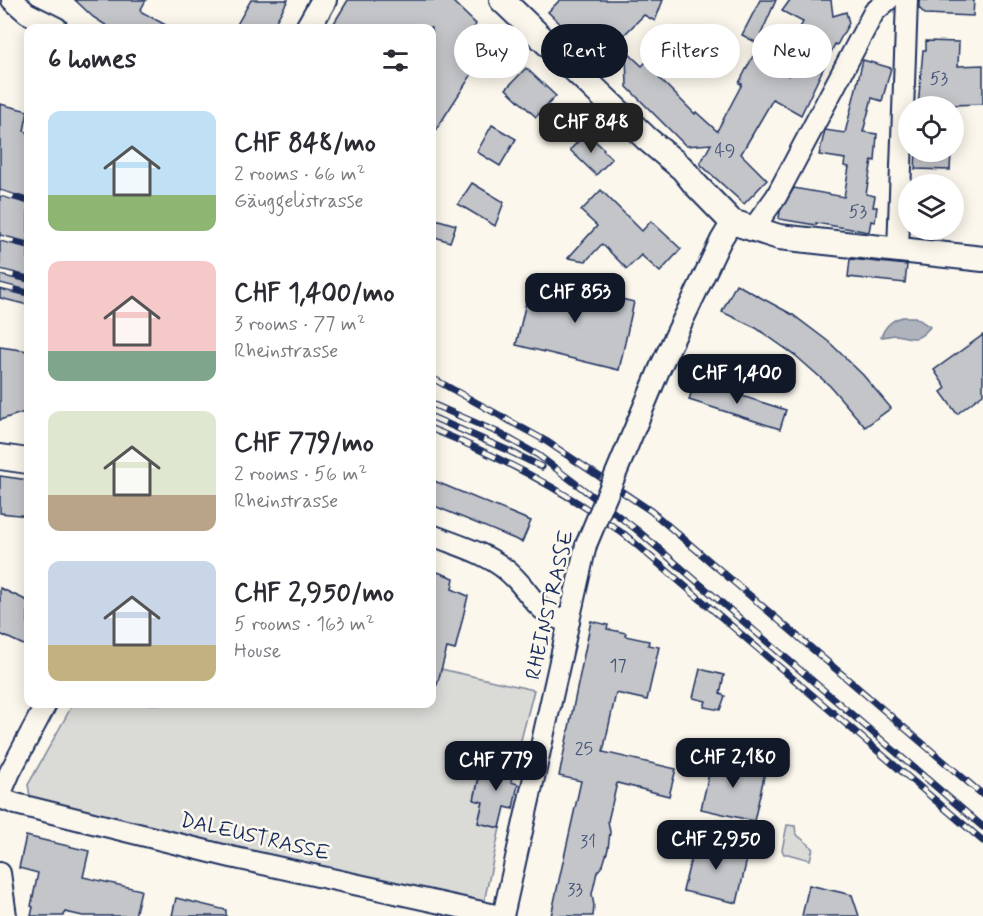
<!DOCTYPE html>
<meta charset="utf-8">
<style>
body{margin:0;font-family:Mynerve,sans-serif;background:#f7f7f7;color:#2b2b33;height:100vh;display:flex;flex-direction:column;font-size:22px;white-space:nowrap}
*{box-sizing:border-box;margin:0}
p{font-size:20px;color:#7c7c81}
.icon{flex:none;width:33px;height:33px;fill:none;stroke:currentColor;stroke-width:2;stroke-linecap:round;stroke-linejoin:round}
.map{position:relative;flex:1;overflow:hidden}
.sheet{position:absolute;left:24px;top:24px;width:412px;height:684px;display:flex;flex-direction:column;background:#fff;border-radius:12px;box-shadow:0 3px 15px #0003}
.sheet>*{flex:none}
.top-card{position:absolute;left:454px;top:24px;width:438px;height:54px;display:flex;gap:12px}
.tools{position:absolute;left:898px;top:96px;display:grid;gap:12px}
.tools a{display:grid;place-items:center;width:66px;height:66px;border-radius:50%;background:#fff;box-shadow:0 3px 15px #0003;font-size:30px}
.price{position:absolute;translate:-50% -51px;padding:0 14px;border-radius:12px;background:#111827;color:#fff;font-size:20px;line-height:39px;filter:drop-shadow(0 2px 3px #0008)}
.price::after{content:'';position:absolute;left:50%;top:36px;width:18px;height:14px;margin-left:-9px;background:inherit;clip-path:polygon(0 0,100% 0,50% 100%)}
.price.current{background:#222;color:#fff}
ul{padding:0;list-style:none}
li{display:flex;align-items:center;gap:18px;height:150px;padding:0 24px}
li span{display:grid;place-items:center;flex:none;width:168px;height:120px;border-radius:12px;color:#555}
li>.icon{margin-inline-start:auto}
span .icon{width:72px;height:72px;fill:#fffc;stroke-width:1}
li b{font-size:26px}
h2{display:flex;justify-content:space-between;align-items:center;height:72px;padding:0 24px;font-size:26px}
.chip{padding:0 21px;border-radius:27px;background:#fff;box-shadow:0 3px 15px #0003;font-size:21px;line-height:54px}
.chip.current{background:#111827;color:#fff}
.map>svg:first-child{display:block}
.green{fill:#dadad7;stroke:#7a849a;stroke-width:1.5}
.water{fill:#afb3bb;stroke:#747e96;stroke-width:1.5}
.building{fill:#c3c5c9;stroke:#1b2f5e;stroke-width:1.5}
.lines{fill:none;stroke-linecap:round;stroke-linejoin:round}
.minor-casing{stroke:#1b2f5e;stroke-width:24}
.tertiary-casing{stroke:#1b2f5e;stroke-width:28}
.minor{stroke:#fbf7ec;stroke-width:20}
.tertiary{stroke:#fbf7ec;stroke-width:24}
.rail-casing{stroke:#1b2f5e;stroke-width:7}
.rail{stroke:#fbf7ec;stroke-width:4.5;stroke-dasharray:14;stroke-linecap:butt}
.minor-bridge-casing{stroke:#1b2f5e;stroke-width:24;stroke-linecap:butt}
.minor-bridge{stroke:#fbf7ec;stroke-width:20}
.labels{text-anchor:middle;dominant-baseline:central;stroke-width:5;stroke-linejoin:round;paint-order:stroke}
.number-label{font-size:18px;fill:#455479}
.street-label{font-size:21px;fill:#1b2f5e;stroke:#fbf7ec}
</style>
<div class="map">
<svg width="983" height="916" viewBox="0 0 983 916">
<rect width="100%" height="100%" fill="#fbf7ec"/>
<filter id="ink" filterUnits="userSpaceOnUse"><feTurbulence type="fractalNoise" baseFrequency=".0167" numOctaves="2"/><feDisplacementMap in="SourceGraphic" scale="12" xChannelSelector="R" yChannelSelector="G"/><feConvolveMatrix kernelMatrix="1 2 1 2 8 2 1 2 1" color-interpolation-filters="sRGB"/></filter>
<g filter="url(#ink)">
<g class="green">
<polygon points="432,667 534,690 515,763 488,776 479,775 474,800 483,802 478,823 500,828 484,902 31,801 28,785 73,704 432,704"/>
<polygon points="787,825 795,826 796,834 813,848 810,860 788,854 784,854 782,850"/>
</g>
<path class="water" d="M903,317H915L930,327C916,343 914,338 896,335C890,335 887,337 881,337C885,326 893,319 903,317Z"/>
<g class="building">
<polygon points="75,0 146,0 140,11 171,28 110,28 93,17"/>
<polygon points="251,0 288,0 272,28 235,28"/>
<polygon points="348,0 451,0 476,24 473,30 492,43 432,136 432,28 331,28"/>
<polygon points="560,0 663,0 655,21 644,15 617,42 625,49 606,68 548,12"/>
<polygon points="760,0 776,0 757,43 742,35"/>
<polygon points="790,0 831,0 833,16 846,12 849,23 837,45 835,44 801,115 773,99 741,154 767,180 744,204 700,164 711,144 686,146 627,87 626,51 642,66 649,59 663,74 659,78 695,114 696,112 717,131 742,84 739,83 753,56 789,76 805,45 794,39 803,22 782,11"/>
<polygon points="919,0 974,0 973,16 925,14 919,8"/>
<polygon points="926,41 959,42 958,66 983,65 983,104 918,106 923,50 926,50"/>
<polygon points="863,60 891,68 882,101 872,98 863,132 877,134 875,161 872,160 866,194 875,196 873,207 877,207 875,222 871,221 869,232 816,223 816,225 779,219 780,211 794,188 844,197 849,167 844,166 845,159 819,155 825,130 845,133"/>
<polygon points="526,68 556,96 536,117 506,89"/>
<polygon points="0,104 28,111 24,131 28,132 28,305 0,298"/>
<polygon points="492,125 516,139 500,166 477,152"/>
<polygon points="586,133 604,149 603,150 612,159 596,175 570,150"/>
<polygon points="916,152 951,152 950,170 915,169"/>
<polygon points="472,183 504,202 495,226 458,204"/>
<polygon points="601,190 642,231 651,221 681,249 660,272 641,255 627,269 602,244 586,261 568,258 597,226 581,211"/>
<polygon points="432,218 456,225 450,242 432,236"/>
<polygon points="850,259 907,265 905,283 848,277"/>
<polygon points="532,277 634,302 619,370 516,345"/>
<polygon points="736,284 793,315 829,342 863,375 891,408 865,427 830,386 796,356 756,328 722,312"/>
<polygon points="983,335 983,394 957,414 941,392 946,388 934,370"/>
<polygon points="0,347 28,351 28,411 0,420"/>
<polygon points="695,381 786,410 780,429 689,400"/>
<polygon points="0,476 28,480 28,516 0,513"/>
<polygon points="432,480 531,521 522,542 432,505"/>
<polygon points="432,570 454,578 452,589 468,596 455,650 447,648 437,685 432,685"/>
<polygon points="0,588 28,601 28,647 0,634"/>
<polygon points="591,621 608,625 607,629 626,633 625,636 649,641 648,645 659,647 647,700 616,693 603,752 676,769 669,796 617,783 608,821 610,832 608,849 603,865 597,872 592,894 594,906 593,916 551,916 581,781 559,776"/>
<polygon points="700,669 724,675 720,694 725,696 720,710 704,707 706,701 693,698"/>
<polygon points="713,756 766,768 754,821 701,809"/>
<polygon points="492,758 515,763 511,782 518,784 513,809 505,807 500,828 478,823 483,802 474,800 480,774 488,776"/>
<polygon points="26,836 89,851 83,877 141,890 135,916 83,916 65,912 64,916 31,916 33,907 31,906 38,873 19,868"/>
<polygon points="696,838 749,850 737,903 683,891"/>
<polygon points="809,885 852,895 859,916 802,916"/>
<polygon points="176,898 226,910 226,916 172,916"/>
</g>
<g class="lines">
<g class="minor-casing">
<g id="minor">
<polyline points="12,0 27,13 57,28"/>
<polyline points="752,230 776,197 874,12 888,0"/>
<polyline points="898,250 907,0"/>
<polyline points="660,368 721,240 732,222"/>
<path d="M432,535C456,545 484,552 505,569C531,589 532,613 569,622"/>
<polyline points="0,795 10,772 46,704"/>
<polyline points="0,798 16,804 231,857 500,916"/>
<polyline points="0,873 6,916"/>
<polyline points="503,916 586,545"/>
</g>
</g>
<g class="tertiary-casing">
<g id="tertiary">
<polyline points="502,0 647,139 683,169 695,184 732,222 779,237 983,259"/>
<polyline points="308,28 324,0"/>
<polyline points="0,457 28,461"/>
</g>
</g>
<use href="#minor" class="minor"/>
<use href="#tertiary" class="tertiary"/>
<g class="rail-casing">
<g id="rail">
<polyline points="0,193 28,201"/>
<polyline points="0,238 28,245"/>
<polyline points="0,272 28,279"/>
<polyline points="0,286 28,293"/>
<polyline points="432,378 546,441 651,511 983,795"/>
<polyline points="432,404 499,433 538,455 637,530 983,827"/>
<polyline points="432,417 507,450 542,467"/>
<path d="M432,429C503,458 568,492 629,538"/>
<polyline points="624,534 983,841"/>
</g>
</g>
<use href="#rail" class="rail"/>
<g class="minor-bridge-casing">
<polyline id="minor-bridge" points="586,545 660,368"/>
</g>
<use href="#minor-bridge" class="minor-bridge"/>
</g>
</g>
<g class="labels">
<g class="number-label">
<text x="939" y="79">53</text>
<text x="725" y="151">49</text>
<text x="858" y="212">53</text>
<text x="618" y="666">17</text>
<text x="584" y="749">25</text>
<text x="588" y="842">31</text>
<text x="575" y="890">33</text>
</g>
<g class="street-label">
<text transform="translate(550 605) rotate(-77)">RHEINSTRASSE</text>
<text transform="translate(255 837) rotate(13)">DALEUSTRASSE</text>
</g>
</g>
</svg>
<div class="tools">
<a><svg class="icon" aria-label="locate" viewBox="0 0 24 24"><circle cx="12" cy="12" r="6"/><path d="M12 2v4M12 18v4M2 12h4M18 12h4"/></svg></a>
<a><svg class="icon" aria-label="layers" viewBox="0 0 24 24"><path d="M12 4l9 5-9 5-9-5zM3 14l9 5 9-5"/></svg></a>
</div>
<b class="price current" style="left:591px;top:154px">CHF 848</b>
<b class="price" style="left:575px;top:324px">CHF 853</b>
<b class="price" style="left:737px;top:405px">CHF 1,400</b>
<b class="price" style="left:733px;top:789px">CHF 2,180</b>
<b class="price" style="left:496px;top:792px">CHF 779</b>
<b class="price" style="left:716px;top:871px">CHF 2,950</b>
<div class="top-card">
<a class="chip">Buy</a>
<a class="chip current">Rent</a>
<a class="chip">Filters</a>
<a class="chip">New</a>
</div>
<section class="sheet">
<h2>6 homes<svg class="icon" aria-label="filters" viewBox="0 0 24 24"><path d="M4 7h16M4 17h16"/><circle cx="9" cy="7" r="2"/><circle cx="15" cy="17" r="2"/></svg></h2>
<ul>
<li><span style="background:linear-gradient(#bfe0f5 70%,#8fb573 0)"><svg class="icon" aria-label="home" viewBox="0 0 24 24"><path d="M3 11l9-7 9 7M6 9v11h12V9"/></svg></span><div><b>CHF 848/mo</b><p>2 rooms · 66 m²</p><p>Gäuggelistrasse</p></div></li>
<li><span style="background:linear-gradient(#f6c9c9 75%,#7fa58c 0)"><svg class="icon" aria-label="home" viewBox="0 0 24 24"><path d="M3 11l9-7 9 7M6 9v11h12V9"/></svg></span><div><b>CHF 1,400/mo</b><p>3 rooms · 77 m²</p><p>Rheinstrasse</p></div></li>
<li><span style="background:linear-gradient(#dfe7d0 70%,#b9a48a 0)"><svg class="icon" aria-label="home" viewBox="0 0 24 24"><path d="M3 11l9-7 9 7M6 9v11h12V9"/></svg></span><div><b>CHF 779/mo</b><p>2 rooms · 56 m²</p><p>Rheinstrasse</p></div></li>
<li><span style="background:linear-gradient(#c9d6e8 70%,#c2b280 0)"><svg class="icon" aria-label="home" viewBox="0 0 24 24"><path d="M3 11l9-7 9 7M6 9v11h12V9"/></svg></span><div><b>CHF 2,950/mo</b><p>5 rooms · 163 m²</p><p>House</p></div></li>
</ul>
</section>
</div>
